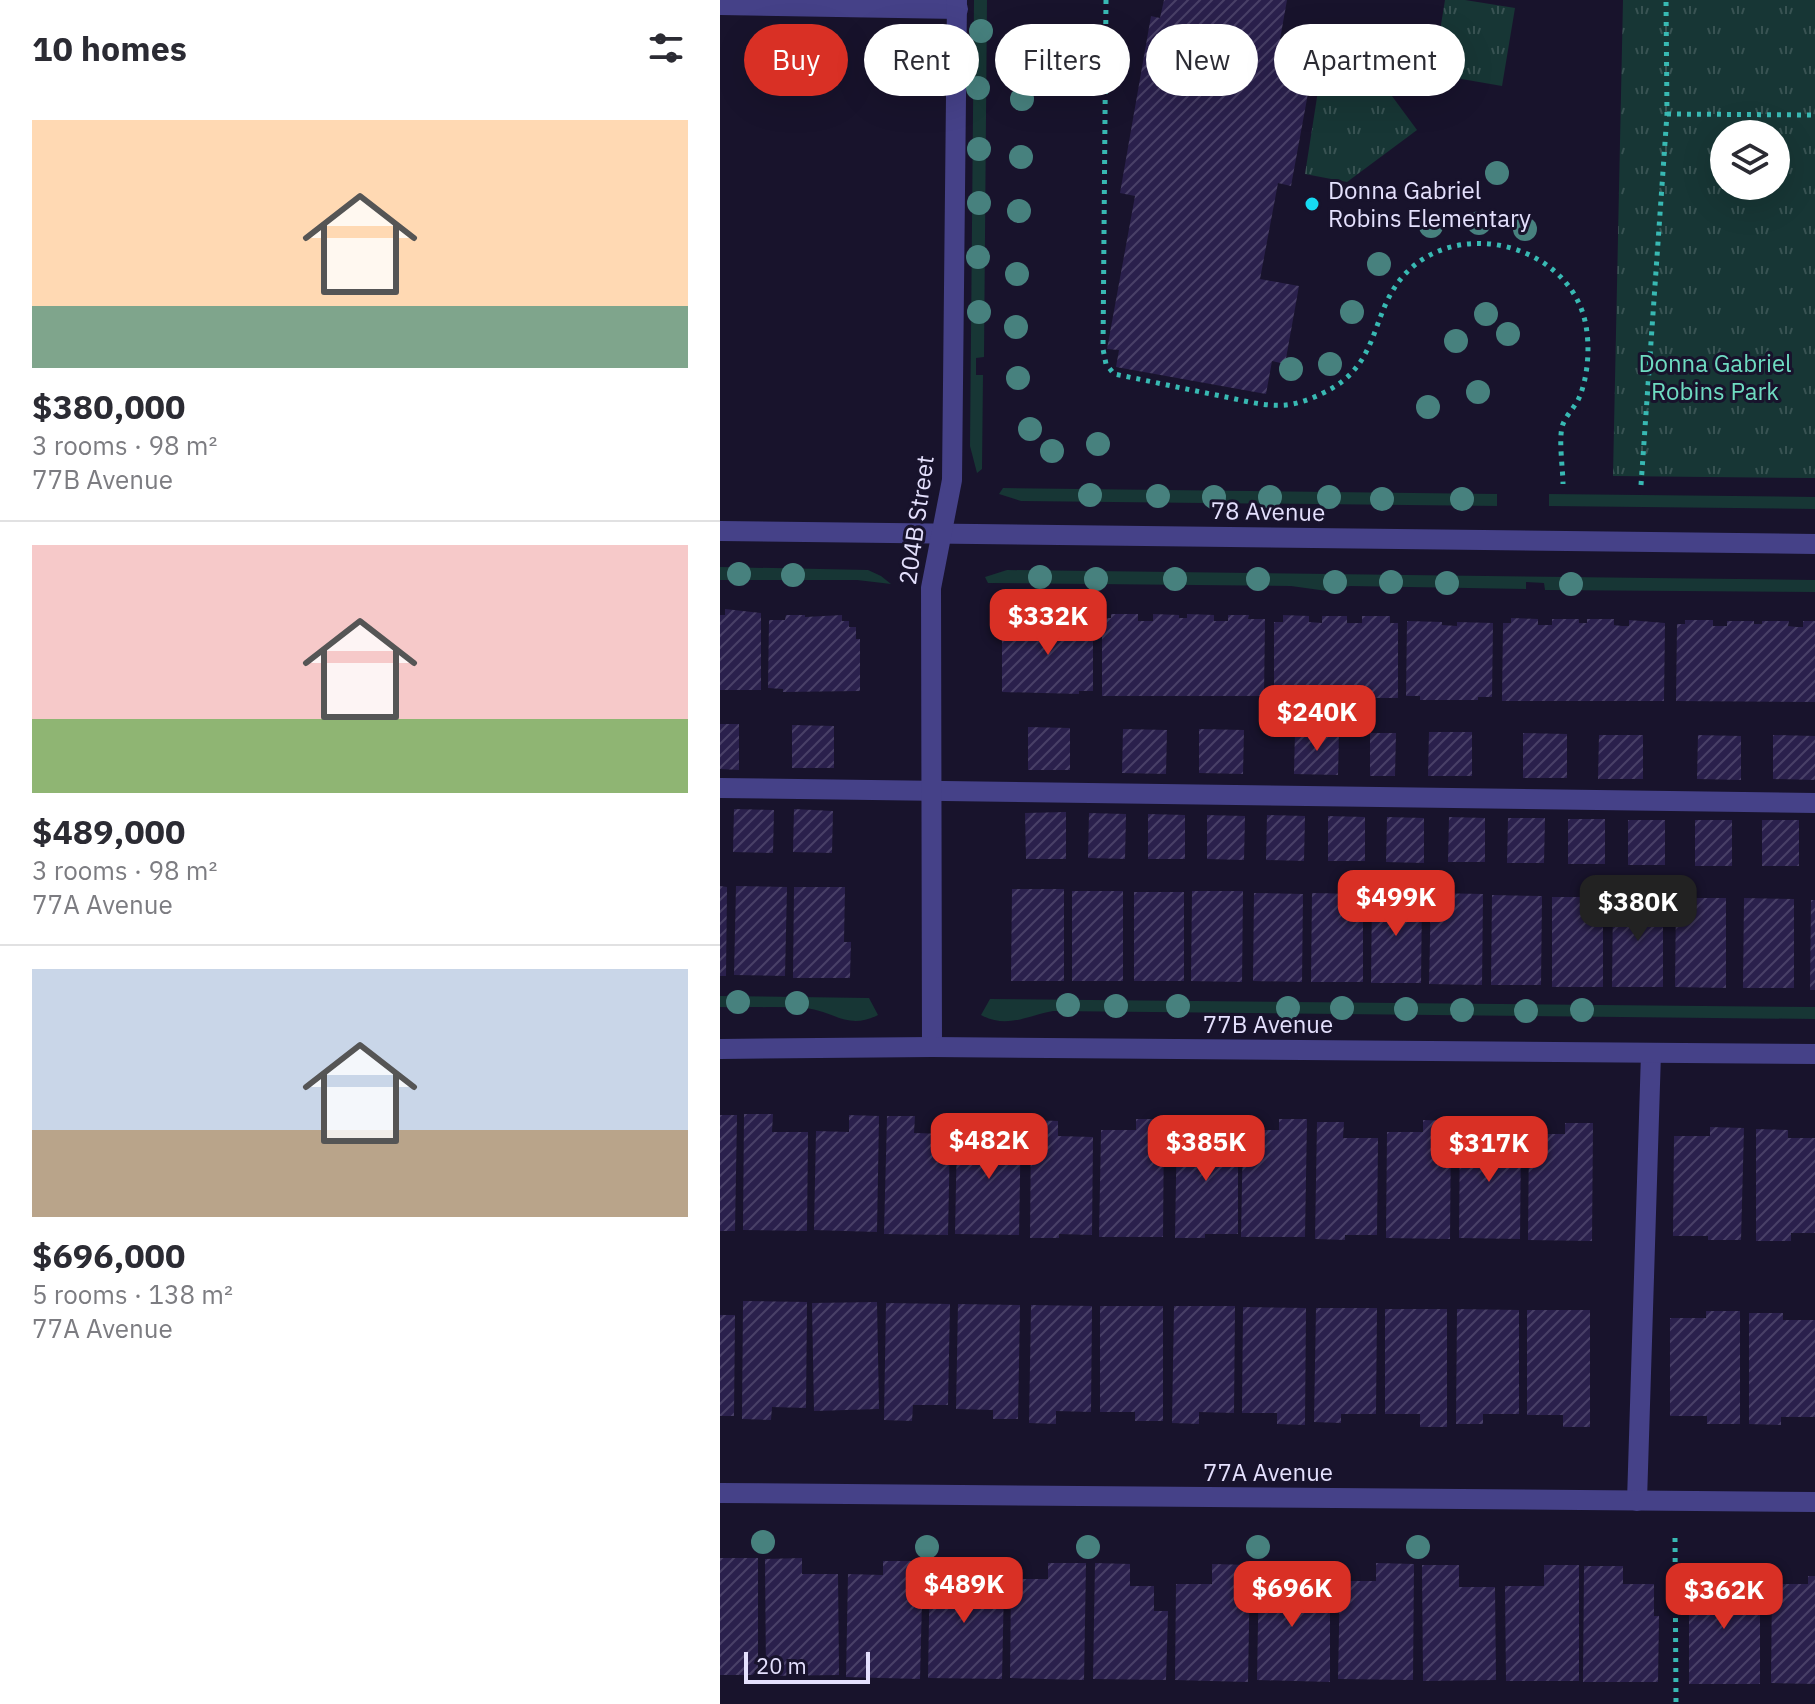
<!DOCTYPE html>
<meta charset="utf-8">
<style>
body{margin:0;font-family:"IBM Plex Sans",sans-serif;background:#f2f2f3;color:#2b2b33;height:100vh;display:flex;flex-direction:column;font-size:30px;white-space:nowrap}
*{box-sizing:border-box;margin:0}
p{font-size:26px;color:#7c7c81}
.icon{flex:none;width:44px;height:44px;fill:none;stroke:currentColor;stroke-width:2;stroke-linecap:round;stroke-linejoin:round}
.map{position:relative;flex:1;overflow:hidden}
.sheet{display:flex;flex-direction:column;background:#fff;width:720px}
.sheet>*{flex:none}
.hud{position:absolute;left:24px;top:24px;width:760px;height:72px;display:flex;gap:16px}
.controls{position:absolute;left:990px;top:120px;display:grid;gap:16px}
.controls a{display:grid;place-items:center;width:80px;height:80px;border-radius:50%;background:#fff;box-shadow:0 8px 32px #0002;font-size:40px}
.scale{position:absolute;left:24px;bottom:20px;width:126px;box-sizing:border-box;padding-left:8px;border:4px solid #e4e0fd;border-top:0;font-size:22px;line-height:28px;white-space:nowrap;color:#e4e0fd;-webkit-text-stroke:6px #18132c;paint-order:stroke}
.price{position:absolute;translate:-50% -68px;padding:0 18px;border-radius:16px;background:#d93025;color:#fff;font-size:26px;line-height:52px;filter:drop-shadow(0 2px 4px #0008)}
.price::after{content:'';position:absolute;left:50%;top:48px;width:24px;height:18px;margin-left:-12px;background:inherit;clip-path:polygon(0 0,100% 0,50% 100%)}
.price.on{background:#222;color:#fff}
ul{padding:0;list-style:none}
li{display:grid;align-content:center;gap:16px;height:424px;padding:0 32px}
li+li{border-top:2px solid #e1e1e2}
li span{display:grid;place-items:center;height:248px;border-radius:0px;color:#555}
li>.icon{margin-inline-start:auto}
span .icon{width:144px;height:144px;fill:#fffc;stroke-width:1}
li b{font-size:34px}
h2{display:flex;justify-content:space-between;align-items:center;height:96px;padding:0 32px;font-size:34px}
.tag{padding:0 28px;border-radius:36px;background:#fff;box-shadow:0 8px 32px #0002;font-size:28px;line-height:72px}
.tag.on{background:#d93025;color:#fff}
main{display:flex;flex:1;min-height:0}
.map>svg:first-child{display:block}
.grass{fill:#173635}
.park{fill:url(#park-tufts);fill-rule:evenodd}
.building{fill:url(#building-hatch)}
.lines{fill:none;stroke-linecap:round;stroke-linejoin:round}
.path{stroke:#38b9b3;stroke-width:5;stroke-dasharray:4 6;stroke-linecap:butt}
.lane{stroke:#454188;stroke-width:20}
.street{stroke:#454188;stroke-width:20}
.tree{fill:#47817e}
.poi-dot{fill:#17daf2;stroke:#18132c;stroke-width:3}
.labels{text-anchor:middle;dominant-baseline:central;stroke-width:6;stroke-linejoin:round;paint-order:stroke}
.poi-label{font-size:24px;fill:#e4e0fd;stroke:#18132c;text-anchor:start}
.park-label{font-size:24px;fill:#6edbc1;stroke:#18132c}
.street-label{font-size:24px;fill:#e4e0fd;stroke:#18132c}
</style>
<main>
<section class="sheet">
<h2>10 homes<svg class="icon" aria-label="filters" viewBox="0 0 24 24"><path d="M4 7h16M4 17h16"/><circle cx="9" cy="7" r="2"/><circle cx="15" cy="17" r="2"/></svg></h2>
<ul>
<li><span style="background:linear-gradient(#ffd9b3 75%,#7fa58c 0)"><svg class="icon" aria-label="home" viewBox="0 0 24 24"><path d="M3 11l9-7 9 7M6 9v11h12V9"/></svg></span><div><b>$380,000</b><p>3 rooms · 98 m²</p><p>77B Avenue</p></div></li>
<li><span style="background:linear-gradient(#f6c9c9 70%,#8fb573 0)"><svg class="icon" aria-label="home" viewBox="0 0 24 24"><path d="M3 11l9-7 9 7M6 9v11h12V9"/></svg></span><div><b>$489,000</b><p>3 rooms · 98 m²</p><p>77A Avenue</p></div></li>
<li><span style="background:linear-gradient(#c9d6e8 65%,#b9a48a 0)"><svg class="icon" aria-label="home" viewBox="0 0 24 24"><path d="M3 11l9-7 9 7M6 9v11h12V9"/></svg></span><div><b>$696,000</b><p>5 rooms · 138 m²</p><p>77A Avenue</p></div></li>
</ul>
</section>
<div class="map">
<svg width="1095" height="1704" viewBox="0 0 1095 1704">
<defs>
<pattern id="park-tufts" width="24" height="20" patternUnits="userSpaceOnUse" patternTransform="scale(2)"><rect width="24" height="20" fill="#173635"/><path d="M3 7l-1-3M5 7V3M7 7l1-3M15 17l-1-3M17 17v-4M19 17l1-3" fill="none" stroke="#395353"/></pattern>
<pattern id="building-hatch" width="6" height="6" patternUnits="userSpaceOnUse" patternTransform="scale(2)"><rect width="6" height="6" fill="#2a204c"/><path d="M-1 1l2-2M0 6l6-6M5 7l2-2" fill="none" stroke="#494067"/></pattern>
</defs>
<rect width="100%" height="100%" fill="#18132c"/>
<g class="grass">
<polygon points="254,0 267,0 264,357 256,358 256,375 263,375 262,469 257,473 250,446"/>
<polygon points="283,488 777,494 777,506 301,501 279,494"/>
<polygon points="829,494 1095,497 1095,509 829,506"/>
<polygon points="0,567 148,570 161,576 171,584 137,580 0,580"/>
<polygon points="287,570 1095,580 1095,592 825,590 824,583 806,582 806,589 630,586 607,591 571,586 268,583 265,577"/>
<path d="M0,996L149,998L158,1015C127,1031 113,1010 84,1008C56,1006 28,1008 0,1007Z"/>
<path d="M270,999L1095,1007V1019L333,1011C306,1016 287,1029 261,1015Z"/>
</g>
<g class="park">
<polygon points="725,0 745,0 795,8 782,86 713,74"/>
<path d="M903,0H1095V478L893,476ZM1004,134H1056V186H1004Z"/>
<polygon points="638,50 697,130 627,182 585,174 600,78"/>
</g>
<g class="building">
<polygon points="444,0 567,0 559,45 588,51 584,76 591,77 571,186 558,183 540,279 579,286 565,364 552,361 546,394 396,367 399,350 387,349 415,196 400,193 431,16 440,18"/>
<polygon points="5,609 41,613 41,690 0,690 0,615 5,615"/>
<polygon points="391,614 418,614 418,621 433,621 433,614 459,615 459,618 467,618 467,614 494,615 494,621 508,621 508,615 529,615 528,619 545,619 544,696 382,696 382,618 391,618"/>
<polygon points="66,615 85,615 85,617 122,615 122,621 129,621 129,627 136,627 136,639 140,639 140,691 63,692 63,689 48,688 49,620 65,620"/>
<polygon points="563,615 589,616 589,622 602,623 602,616 627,616 627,623 642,623 642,616 670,616 670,623 678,623 678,698 554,698 554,622 563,622"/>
<polygon points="301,617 323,617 323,619 357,617 357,622 373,623 373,691 359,691 359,694 282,692 282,640 286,640 286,628 294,628 294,622 301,622"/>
<polygon points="791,618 818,619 818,625 832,625 832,619 859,619 859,623 867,623 867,619 894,619 894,625 902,626 909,626 909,620 945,623 944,701 782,701 783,623 791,623"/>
<polygon points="965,620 993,620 993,626 1007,626 1007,621 1034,621 1034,624 1042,624 1042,621 1069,621 1068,626 1077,627 1083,627 1083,621 1095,621 1095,702 956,701 957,624 965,624"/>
<polygon points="687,621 722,622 722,625 737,626 737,622 773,623 772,697 758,697 758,700 700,700 700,696 686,696"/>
<polygon points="0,724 19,724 19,770 0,769"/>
<polygon points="72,725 114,726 114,768 72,768"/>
<polygon points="308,727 350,728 350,770 308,770"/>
<polygon points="403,729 447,730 446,774 402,773"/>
<polygon points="479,729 524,730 523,774 479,773"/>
<polygon points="575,731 619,731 618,775 574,774"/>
<polygon points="709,732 752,732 752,776 708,776"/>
<polygon points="650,733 676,733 675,776 650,776"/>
<polygon points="803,733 847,734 847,778 803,778"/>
<polygon points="879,735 923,735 923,779 878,779"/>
<polygon points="978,735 1021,736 1021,780 977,779"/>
<polygon points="1053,735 1095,736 1095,780 1053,779"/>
<polygon points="14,809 54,810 53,853 13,852"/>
<polygon points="74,809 113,811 112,853 73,852"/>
<polygon points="346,812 346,859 306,859 305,813"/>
<polygon points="369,813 406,814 405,859 368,858"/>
<polygon points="428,814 465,815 465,859 428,859"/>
<polygon points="487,815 525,816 524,860 487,859"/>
<polygon points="547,815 585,816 584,861 546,860"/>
<polygon points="608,816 645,817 645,861 608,861"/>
<polygon points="667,817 704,818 704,863 666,862"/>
<polygon points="729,817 765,818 765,862 728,862"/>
<polygon points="788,818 825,818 824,863 787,863"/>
<rect x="848" y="819" width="37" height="45"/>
<rect x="908" y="820" width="37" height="45"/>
<rect x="975" y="820" width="37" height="46"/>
<rect x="1042" y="820" width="37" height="46"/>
<polygon points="0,886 7,887 6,976 0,976"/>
<polygon points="16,886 67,887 65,976 14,975"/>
<polygon points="74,887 125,887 124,942 131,942 130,978 73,978"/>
<polygon points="292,889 344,889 344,981 291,981"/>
<rect x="352" y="891" width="51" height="90"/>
<polygon points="472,891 523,891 522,982 471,981"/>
<rect x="414" y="892" width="50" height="89"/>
<polygon points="534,893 583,894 582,982 533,981"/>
<polygon points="592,893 643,894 643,982 591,982"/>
<polygon points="711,893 763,894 762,985 709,984"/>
<polygon points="652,894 702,894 701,983 651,983"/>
<polygon points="772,895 822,896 821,985 771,985"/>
<rect x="832" y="897" width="51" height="90"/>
<polygon points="893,898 943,898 943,987 892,987"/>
<polygon points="956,898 1006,898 1006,988 955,987"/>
<polygon points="1024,898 1074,899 1074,988 1023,988"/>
<polygon points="1091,900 1095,900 1095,990 1090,990"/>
<polygon points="24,1114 53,1114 52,1132 88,1132 87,1231 23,1230"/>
<polygon points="0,1115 17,1115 15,1231 0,1231"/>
<polygon points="129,1115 159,1116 157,1232 94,1230 96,1131 129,1132"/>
<polygon points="167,1116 195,1116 194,1133 230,1134 228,1235 164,1234"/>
<polygon points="272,1119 301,1119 299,1235 235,1234 237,1134 272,1134"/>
<polygon points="416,1119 444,1119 443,1237 379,1237 381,1130 416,1130"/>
<polygon points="559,1119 587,1119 585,1237 521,1237 523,1130 559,1130"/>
<polygon points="311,1120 338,1121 338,1136 373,1137 372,1235 339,1234 339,1238 310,1238"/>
<polygon points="457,1120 483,1121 483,1136 518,1136 518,1234 485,1234 485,1238 455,1238"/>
<polygon points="703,1120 731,1121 730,1239 666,1238 667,1132 703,1132"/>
<polygon points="740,1121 766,1122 766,1137 801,1137 800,1239 739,1238"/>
<polygon points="597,1122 624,1122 623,1138 658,1138 657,1235 625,1235 625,1240 595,1239"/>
<polygon points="845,1123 873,1123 872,1241 808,1240 809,1134 845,1134"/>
<polygon points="990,1127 1024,1128 1021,1240 988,1240 988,1236 953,1236 954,1136 990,1136"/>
<polygon points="1036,1129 1068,1130 1068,1138 1095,1138 1095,1233 1071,1233 1071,1241 1036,1241"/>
<polygon points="23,1301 87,1302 86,1408 52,1407 51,1420 22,1419"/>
<polygon points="157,1302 159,1409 94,1411 92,1303"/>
<polygon points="166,1303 230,1304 228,1405 193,1405 192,1421 164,1420"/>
<polygon points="238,1304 300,1305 298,1419 273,1419 273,1410 236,1409"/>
<polygon points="311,1305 372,1306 371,1412 336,1411 336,1424 309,1423"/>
<polygon points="380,1306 443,1306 443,1421 415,1421 415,1412 380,1412"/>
<polygon points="454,1306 515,1306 514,1413 479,1412 479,1424 452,1423"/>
<polygon points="523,1307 586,1308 585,1425 557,1424 557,1413 522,1413"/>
<polygon points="596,1308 657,1308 656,1414 621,1414 621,1423 594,1422"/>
<polygon points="665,1309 727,1309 727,1427 700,1427 700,1414 665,1414"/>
<polygon points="737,1309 799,1310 799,1414 763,1414 763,1424 736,1424"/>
<polygon points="807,1310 870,1310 870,1427 843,1427 843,1415 807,1415"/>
<polygon points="986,1311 1020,1311 1020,1424 987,1424 987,1416 950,1416 950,1318 986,1318"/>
<polygon points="1029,1313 1063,1313 1063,1320 1095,1320 1095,1417 1061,1417 1061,1425 1029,1424"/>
<polygon points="0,1315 15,1315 14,1416 0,1416"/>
<rect x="0" y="1558" width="38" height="117"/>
<polygon points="82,1558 82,1574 118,1574 119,1675 46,1676 45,1559"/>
<polygon points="163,1561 203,1561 200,1679 126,1677 128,1574 163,1575"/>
<polygon points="210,1561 247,1561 247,1584 284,1584 282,1679 208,1678"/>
<polygon points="328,1563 366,1563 364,1680 290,1678 291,1579 328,1579"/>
<polygon points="375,1563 410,1564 410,1586 434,1586 434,1611 448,1611 446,1680 373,1679"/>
<polygon points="656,1563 694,1564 693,1680 618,1679 620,1581 656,1581"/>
<polygon points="492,1564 530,1565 528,1682 455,1680 456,1584 492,1584"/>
<polygon points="539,1565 571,1565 571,1586 610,1587 610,1682 537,1680"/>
<polygon points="702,1565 739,1565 739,1587 775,1587 776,1680 703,1681"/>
<polygon points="824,1565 859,1565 859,1681 786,1681 785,1586 824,1586"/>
<polygon points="864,1566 903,1566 903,1584 934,1584 934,1616 939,1616 938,1682 863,1682"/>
<polygon points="969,1574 1004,1574 1004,1583 1040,1583 1040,1684 969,1684"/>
<polygon points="1088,1576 1095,1576 1095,1684 1051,1683 1052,1584 1088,1584"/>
</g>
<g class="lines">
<g class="path">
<path d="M386,0L383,349L386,364L394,374C429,381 465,389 501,396C522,400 544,407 566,405C577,404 591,399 601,394C665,365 647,310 689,270C746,216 853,249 866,326C870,348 868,377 859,398C855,407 847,414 843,424C838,437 843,469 843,484"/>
<polyline points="947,114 1095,115"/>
<polyline points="921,485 947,114 946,0"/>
<polyline points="955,1538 956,1704"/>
</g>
<g class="lane">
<polyline points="0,788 1095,803"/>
<polyline points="917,1501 931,1053"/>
</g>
<g class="street">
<polyline points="0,5 238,9"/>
<polyline points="0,531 1095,544"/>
<polyline points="212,1047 211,588 232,480 237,0"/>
<polyline points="0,1049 212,1047 1095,1054"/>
<polyline points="0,1493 1095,1502"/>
</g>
</g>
<g class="tree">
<circle cx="261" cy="31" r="12"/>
<circle cx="302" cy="43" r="12"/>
<circle cx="258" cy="88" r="12"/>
<circle cx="302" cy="99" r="12"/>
<circle cx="259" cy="149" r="12"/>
<circle cx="301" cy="157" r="12"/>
<circle cx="777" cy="173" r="12"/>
<circle cx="259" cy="203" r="12"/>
<circle cx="299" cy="211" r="12"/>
<circle cx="759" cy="223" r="12"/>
<circle cx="711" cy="226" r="12"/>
<circle cx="805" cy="229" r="12"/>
<circle cx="258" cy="257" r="12"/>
<circle cx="659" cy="264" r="12"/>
<circle cx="297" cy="274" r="12"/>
<circle cx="259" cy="312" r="12"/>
<circle cx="632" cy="312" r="12"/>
<circle cx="766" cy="314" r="12"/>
<circle cx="296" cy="327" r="12"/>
<circle cx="788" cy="334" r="12"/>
<circle cx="736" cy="341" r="12"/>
<circle cx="610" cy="364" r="12"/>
<circle cx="571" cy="369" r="12"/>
<circle cx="298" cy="378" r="12"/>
<circle cx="758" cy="392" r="12"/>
<circle cx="708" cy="407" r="12"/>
<circle cx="310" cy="429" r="12"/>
<circle cx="378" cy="444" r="12"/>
<circle cx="332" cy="451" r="12"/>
<circle cx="370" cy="495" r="12"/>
<circle cx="438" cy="496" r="12"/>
<circle cx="494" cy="497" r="12"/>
<circle cx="550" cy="497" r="12"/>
<circle cx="609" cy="497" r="12"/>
<circle cx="662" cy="499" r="12"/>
<circle cx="742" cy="499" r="12"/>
<circle cx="19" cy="574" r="12"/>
<circle cx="73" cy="575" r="12"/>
<circle cx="320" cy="577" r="12"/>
<circle cx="376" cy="579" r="12"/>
<circle cx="455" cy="579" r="12"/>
<circle cx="538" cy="579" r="12"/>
<circle cx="615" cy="582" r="12"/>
<circle cx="671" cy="582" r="12"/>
<circle cx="727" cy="583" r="12"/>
<circle cx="851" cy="584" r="12"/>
<circle cx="18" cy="1002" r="12"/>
<circle cx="77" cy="1003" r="12"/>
<circle cx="348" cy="1005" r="12"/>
<circle cx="396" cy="1006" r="12"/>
<circle cx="458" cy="1006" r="12"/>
<circle cx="568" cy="1008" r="12"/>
<circle cx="622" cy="1008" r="12"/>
<circle cx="686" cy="1009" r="12"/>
<circle cx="742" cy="1010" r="12"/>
<circle cx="862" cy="1010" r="12"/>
<circle cx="806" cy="1011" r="12"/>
<circle cx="43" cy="1542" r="12"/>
<circle cx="207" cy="1547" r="12"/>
<circle cx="368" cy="1547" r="12"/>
<circle cx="538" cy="1547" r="12"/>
<circle cx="698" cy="1547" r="12"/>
</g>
<circle class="poi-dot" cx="592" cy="204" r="8"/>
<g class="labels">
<g class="poi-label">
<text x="608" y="190">Donna Gabriel<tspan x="608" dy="28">Robins Elementary</tspan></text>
</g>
<g class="park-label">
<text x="995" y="363">Donna Gabriel<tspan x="995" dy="28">Robins Park</tspan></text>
</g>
<g class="street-label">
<text transform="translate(548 511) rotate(1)">78 Avenue</text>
<text transform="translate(196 520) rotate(-82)">204B Street</text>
<text x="548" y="1024">77B Avenue</text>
<text x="548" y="1472">77A Avenue</text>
</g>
</g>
</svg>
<div class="controls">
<a><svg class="icon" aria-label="layers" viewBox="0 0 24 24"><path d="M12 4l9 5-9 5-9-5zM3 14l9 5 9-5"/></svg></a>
</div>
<div class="scale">20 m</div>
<b class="price" style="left:328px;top:657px">$332K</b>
<b class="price" style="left:597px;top:753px">$240K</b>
<b class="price" style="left:676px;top:938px">$499K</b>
<b class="price on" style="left:918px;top:943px">$380K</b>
<b class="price" style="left:269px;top:1181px">$482K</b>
<b class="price" style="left:486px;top:1183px">$385K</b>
<b class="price" style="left:769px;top:1184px">$317K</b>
<b class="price" style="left:244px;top:1625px">$489K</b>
<b class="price" style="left:572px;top:1629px">$696K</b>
<b class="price" style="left:1004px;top:1631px">$362K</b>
<div class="hud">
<a class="tag on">Buy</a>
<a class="tag">Rent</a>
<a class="tag">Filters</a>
<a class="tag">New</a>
<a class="tag">Apartment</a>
</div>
</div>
</main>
